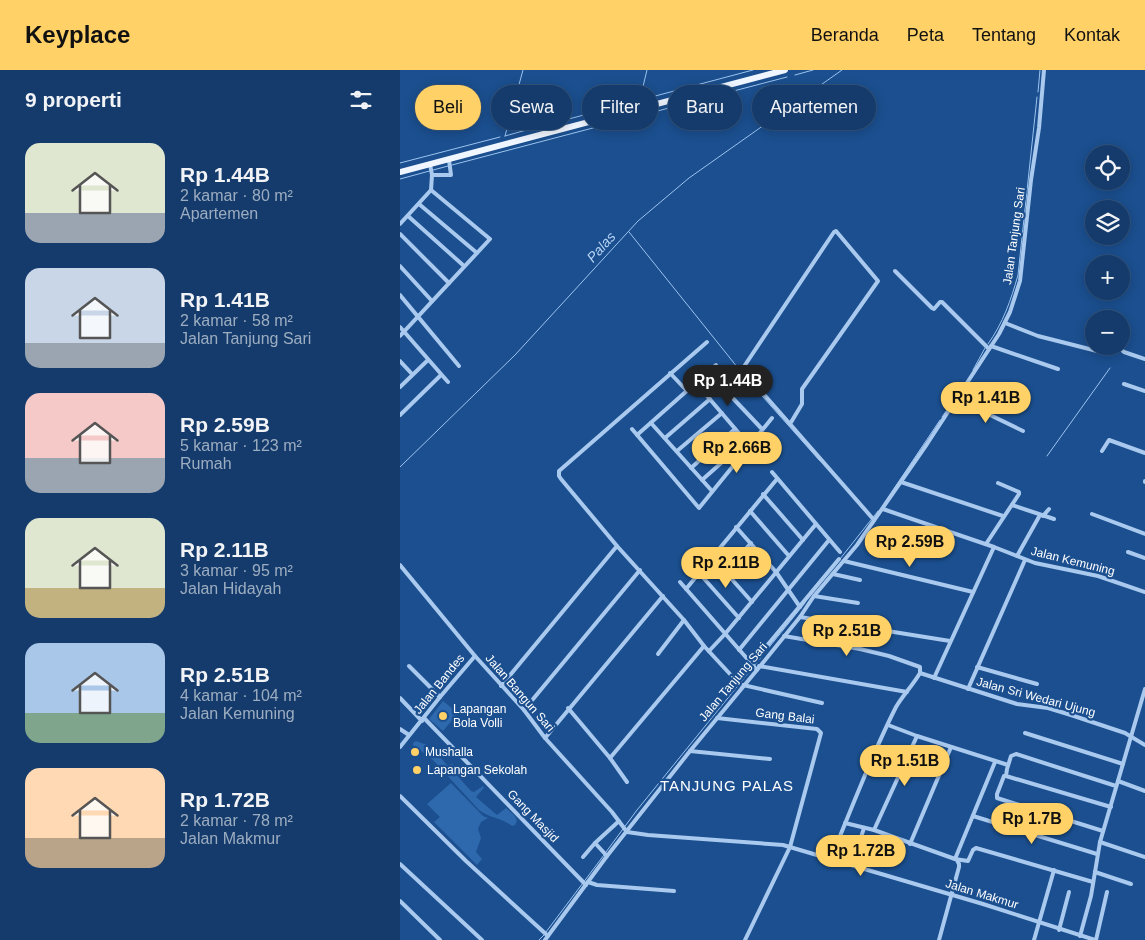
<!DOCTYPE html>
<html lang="id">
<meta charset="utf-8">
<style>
body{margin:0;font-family:Helvetica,sans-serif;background:#214673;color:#f1f3f6;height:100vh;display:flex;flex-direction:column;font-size:19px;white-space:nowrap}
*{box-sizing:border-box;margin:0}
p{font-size:16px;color:#9dadc1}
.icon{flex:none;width:28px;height:28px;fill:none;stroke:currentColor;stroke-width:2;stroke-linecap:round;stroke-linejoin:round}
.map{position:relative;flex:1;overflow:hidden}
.side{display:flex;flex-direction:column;background:#143b6b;width:400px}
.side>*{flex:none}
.top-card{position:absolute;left:15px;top:15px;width:475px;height:45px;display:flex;gap:10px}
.tools{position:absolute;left:685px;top:75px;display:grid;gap:10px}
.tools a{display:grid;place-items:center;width:45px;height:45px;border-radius:50%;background:#143b6b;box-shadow:0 2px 12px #0003,0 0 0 1px #33557e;font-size:25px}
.price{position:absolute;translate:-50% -42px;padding:0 11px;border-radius:18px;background:#ffd166;color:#111;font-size:16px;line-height:32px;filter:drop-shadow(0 1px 2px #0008)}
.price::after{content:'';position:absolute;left:50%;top:30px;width:15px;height:11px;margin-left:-8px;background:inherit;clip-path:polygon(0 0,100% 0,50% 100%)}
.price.current{background:#222;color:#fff}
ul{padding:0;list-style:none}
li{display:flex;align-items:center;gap:15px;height:125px;padding:0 25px}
li span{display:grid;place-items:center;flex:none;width:140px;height:100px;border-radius:15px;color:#555}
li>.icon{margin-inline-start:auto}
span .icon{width:60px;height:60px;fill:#fffc;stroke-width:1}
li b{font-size:21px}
h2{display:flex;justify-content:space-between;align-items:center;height:60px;padding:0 25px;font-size:21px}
.pill{padding:0 18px;border-radius:22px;background:#143b6b;box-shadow:0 2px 12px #0003,0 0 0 1px #33557e;font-size:18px;line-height:45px}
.pill.current{background:#ffd166;color:#111}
header{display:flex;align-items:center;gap:30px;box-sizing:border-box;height:70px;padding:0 25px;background:#ffd166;color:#111}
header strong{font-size:24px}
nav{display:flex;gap:28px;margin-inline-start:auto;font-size:18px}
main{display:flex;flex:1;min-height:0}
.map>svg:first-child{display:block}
.green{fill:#2e69ad}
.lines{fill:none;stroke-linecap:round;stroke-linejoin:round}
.stream{stroke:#9cc4f0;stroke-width:1}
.street{stroke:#a9c9ee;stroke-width:4}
.primary{stroke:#f0f6ff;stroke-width:6}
.poi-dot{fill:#ffd166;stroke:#1b4f8f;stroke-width:2}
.labels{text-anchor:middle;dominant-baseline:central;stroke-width:4.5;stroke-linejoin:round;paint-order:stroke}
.street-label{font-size:12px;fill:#fff;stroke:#1b4f8f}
.poi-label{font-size:12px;fill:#fff;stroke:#1b4f8f;text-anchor:start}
.water-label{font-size:14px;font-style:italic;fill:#b5d3f5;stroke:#1b4f8f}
.quarter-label{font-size:15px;letter-spacing:1px;fill:#fff;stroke:#1b4f8f}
</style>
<header>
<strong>Keyplace</strong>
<nav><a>Beranda</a><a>Peta</a><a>Tentang</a><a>Kontak</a></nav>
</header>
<main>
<section class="side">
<h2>9 properti<svg class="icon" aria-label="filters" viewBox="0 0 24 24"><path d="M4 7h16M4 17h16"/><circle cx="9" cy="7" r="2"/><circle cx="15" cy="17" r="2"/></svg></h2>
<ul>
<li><span style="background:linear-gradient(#dfe7d0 70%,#9aa5b1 0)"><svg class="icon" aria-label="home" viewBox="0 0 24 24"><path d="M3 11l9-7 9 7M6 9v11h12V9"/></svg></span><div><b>Rp 1.44B</b><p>2 kamar · 80 m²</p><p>Apartemen</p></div></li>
<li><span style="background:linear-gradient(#c9d6e8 75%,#9aa5b1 0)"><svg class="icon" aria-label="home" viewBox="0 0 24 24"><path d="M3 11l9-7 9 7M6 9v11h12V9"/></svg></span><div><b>Rp 1.41B</b><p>2 kamar · 58 m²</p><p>Jalan Tanjung Sari</p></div></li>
<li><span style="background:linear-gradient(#f6c9c9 65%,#9aa5b1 0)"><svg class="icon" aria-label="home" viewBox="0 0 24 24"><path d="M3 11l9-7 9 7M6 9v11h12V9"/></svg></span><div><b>Rp 2.59B</b><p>5 kamar · 123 m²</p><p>Rumah</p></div></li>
<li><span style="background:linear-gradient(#dfe7d0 70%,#c2b280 0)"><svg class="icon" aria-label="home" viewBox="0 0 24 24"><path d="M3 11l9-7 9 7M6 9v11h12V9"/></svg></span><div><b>Rp 2.11B</b><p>3 kamar · 95 m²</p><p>Jalan Hidayah</p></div></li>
<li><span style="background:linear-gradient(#a9c7e8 70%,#7fa58c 0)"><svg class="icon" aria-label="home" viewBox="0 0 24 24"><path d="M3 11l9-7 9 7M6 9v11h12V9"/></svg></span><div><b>Rp 2.51B</b><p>4 kamar · 104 m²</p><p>Jalan Kemuning</p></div></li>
<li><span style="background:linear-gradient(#ffd9b3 70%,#b9a48a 0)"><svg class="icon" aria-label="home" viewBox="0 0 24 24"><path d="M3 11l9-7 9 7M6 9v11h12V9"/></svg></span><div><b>Rp 1.72B</b><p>2 kamar · 78 m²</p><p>Jalan Makmur</p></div></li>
</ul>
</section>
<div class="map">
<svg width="745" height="870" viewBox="0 0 745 870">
<rect width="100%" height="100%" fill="#1b4f8f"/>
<g class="green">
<polygon points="43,631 58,643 43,661 29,649"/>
<path d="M16,671L27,675L33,684L38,685L47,695L53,694L51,699L71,721L74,722L83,716L84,718L76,727L97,745L106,738L115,746L117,751L115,755L112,756C102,748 89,748 79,740L33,690L13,675V673Z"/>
<polygon points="51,713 83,746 88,748 81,752 78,759 81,768 76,782 82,789 77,795 34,752 40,747 27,734"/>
</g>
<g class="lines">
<g class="stream">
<polyline points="395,5 413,0"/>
<polyline points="638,22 640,0"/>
<polyline points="240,29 247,0"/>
<polyline points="165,50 353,0"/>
<polyline points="105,66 123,0"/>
<polyline points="105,66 159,51"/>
<polyline points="0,93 100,67"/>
<polyline points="52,95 387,7"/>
<polyline points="0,109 48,96"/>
<polyline points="229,162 346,308 420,391"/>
<path d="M588,274C603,253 611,230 618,205L637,27"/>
<polyline points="573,300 585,278"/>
<polyline points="542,347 549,337"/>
<polyline points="647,386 710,298"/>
<polyline points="0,397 115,285 238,151 289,108 442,0"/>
<polyline points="485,432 540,350"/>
<polyline points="440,489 478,441"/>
<polyline points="206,782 237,740 405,533"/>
<polyline points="146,862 204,785"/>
<polyline points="139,870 144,865"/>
</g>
<g class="street">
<polyline points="32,105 51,105 49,90"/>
<polyline points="19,134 77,183"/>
<polyline points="8,146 64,196"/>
<polyline points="0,154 31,120 32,105 30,94"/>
<polyline points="0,164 49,213"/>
<polyline points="0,196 32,231"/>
<polyline points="495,201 532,238 534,239 540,232 542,232 589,279"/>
<polyline points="0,225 59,296"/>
<polyline points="605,253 638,266 701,282"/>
<polyline points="0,257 48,312"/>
<polyline points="0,266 90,169 31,120"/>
<polyline points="591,276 658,299"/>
<polyline points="717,276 724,282 745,289"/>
<polyline points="0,291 12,304"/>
<polyline points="308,302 362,359"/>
<polyline points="270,303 287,321"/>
<polyline points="296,313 349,375"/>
<polyline points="724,314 745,321"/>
<polyline points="0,317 28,290"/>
<polyline points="557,329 623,361"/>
<polyline points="0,345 41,305"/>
<polyline points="251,353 312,421"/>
<polyline points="390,354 345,303 343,298 434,162 436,161 478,211 402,319 402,334 390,354 474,450"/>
<polyline points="232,359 299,438 372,348"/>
<polyline points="237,365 316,295"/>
<polyline points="265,368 310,329"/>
<polyline points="277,381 322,343"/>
<polyline points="702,381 709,370 745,383"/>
<polyline points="291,398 335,359"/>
<polyline points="372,402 440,482"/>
<polyline points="302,410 346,371"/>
<polyline points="745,411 745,412"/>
<polyline points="501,412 603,446"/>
<polyline points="363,424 403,470"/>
<polyline points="612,435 654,449"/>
<polyline points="483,439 594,477 635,493 698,506 745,522"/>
<polyline points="350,441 389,486"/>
<polyline points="692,444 745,464"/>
<polyline points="643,446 649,439"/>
<polyline points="336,457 376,502 400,537"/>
<polyline points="586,474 619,424 619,422 598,413"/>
<polyline points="217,476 161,409 159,406 159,401 307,272"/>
<polyline points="728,482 745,488"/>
<polyline points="617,486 640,445"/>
<polyline points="312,487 352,532"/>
<polyline points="444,491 573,522"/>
<polyline points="0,495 75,586 124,640 145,668 212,742 227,762 248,765 383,775 583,834 695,870"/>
<polyline points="325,502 351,473"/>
<polyline points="299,503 339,548"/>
<polyline points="433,504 460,510"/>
<polyline points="280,512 357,600"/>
<polyline points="286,519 377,409"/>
<polyline points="414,526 458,533"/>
<polyline points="400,547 550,571"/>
<polyline points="384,566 460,579 489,586 520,597 520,603"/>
<polyline points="339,580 429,470"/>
<polyline points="309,581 325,564 416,454"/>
<polyline points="258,584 284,550"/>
<polyline points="351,595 439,489"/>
<polyline points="9,596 40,627"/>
<polyline points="359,596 507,622"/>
<polyline points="577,597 637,614"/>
<polyline points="520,603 617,634 648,638 671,645 725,663 745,675"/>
<polyline points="534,608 594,477"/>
<polyline points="343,615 422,633"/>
<polyline points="101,616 217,476 284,550 304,576 342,617"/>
<polyline points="568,619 625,490"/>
<polyline points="0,628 22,651"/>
<polyline points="168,638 210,688"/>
<polyline points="124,640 240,500"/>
<polyline points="24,648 186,815"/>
<polyline points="317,648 417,659 421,663 390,777 345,870"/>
<polyline points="488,655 517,666 608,695"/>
<polyline points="0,659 9,665"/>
<polyline points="625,663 723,694"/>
<polyline points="145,668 263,526"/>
<polyline points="0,677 40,627 75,586"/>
<polyline points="290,681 370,689"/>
<polyline points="606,706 604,706 597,724 597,728 703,761"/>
<polyline points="718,711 745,721"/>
<polyline points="227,712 210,688 304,576"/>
<polyline points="0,726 66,791 148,866"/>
<polyline points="711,737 606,706 607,699 611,686 616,684 716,716"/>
<polyline points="573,746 697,784"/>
<polyline points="445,753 474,760 555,789 568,791 573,780 576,778 693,812"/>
<polyline points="474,760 517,666"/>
<polyline points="700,772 745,787"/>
<polyline points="195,773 219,751"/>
<polyline points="510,774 551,677"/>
<polyline points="183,787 195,773 207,786"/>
<path d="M431,788C452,738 471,686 496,637C503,625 513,615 520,603"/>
<polyline points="555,789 595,692"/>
<polyline points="0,794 82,870"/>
<polyline points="452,795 464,758"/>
<polyline points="695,802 731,814"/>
<polyline points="188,812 197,815 274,821"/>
<polyline points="0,831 40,870"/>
<polyline points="659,860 669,822"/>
<polyline points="680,866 691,826 700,772 745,619"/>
<polyline points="145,870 207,786 290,681 357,600 400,547 414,526 457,475 527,374 599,264 610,242 620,211 631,110 639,58 644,0"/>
<polyline points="539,870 559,797 559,794 557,790"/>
<polyline points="634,870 654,800"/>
<polyline points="696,870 707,822"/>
</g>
<polyline class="primary" points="0,102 385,0"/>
</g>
<g class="poi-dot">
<circle cx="43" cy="646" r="5"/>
<circle cx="15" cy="682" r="5"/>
<circle cx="17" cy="700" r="5"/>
</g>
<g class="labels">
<g class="street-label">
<text transform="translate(614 166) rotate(-82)">Jalan Tanjung Sari</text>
<text transform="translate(673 491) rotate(14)">Jalan Kemuning</text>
<text transform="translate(333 612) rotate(-50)">Jalan Tanjung Sari</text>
<text transform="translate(39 614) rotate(-51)">Jalan Bandes</text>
<text transform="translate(120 623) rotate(49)">Jalan Bangun Sari</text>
<text transform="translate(636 627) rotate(15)">Jalan Sri Wedari Ujung</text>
<text transform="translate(385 646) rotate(7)">Gang Balai</text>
<text transform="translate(133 746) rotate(46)">Gang Masjid</text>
<text transform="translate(582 824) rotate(17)">Jalan Makmur</text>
</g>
<g class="poi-label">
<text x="53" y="639">Lapangan<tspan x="53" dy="14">Bola Volli</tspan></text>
<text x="25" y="682">Mushalla</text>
<text x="27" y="700">Lapangan Sekolah</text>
</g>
<g class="water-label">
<text transform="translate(201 177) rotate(-48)">Palas</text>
</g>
<g class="quarter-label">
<text x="327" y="715">TANJUNG PALAS</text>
</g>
</g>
</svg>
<div class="tools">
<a><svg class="icon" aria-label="locate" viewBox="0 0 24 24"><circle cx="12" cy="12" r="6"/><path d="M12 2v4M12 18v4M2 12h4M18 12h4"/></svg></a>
<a><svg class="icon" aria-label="layers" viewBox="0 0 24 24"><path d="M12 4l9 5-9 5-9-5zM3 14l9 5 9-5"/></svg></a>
<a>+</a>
<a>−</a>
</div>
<b class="price current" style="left:328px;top:337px">Rp 1.44B</b>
<b class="price" style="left:586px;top:354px">Rp 1.41B</b>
<b class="price" style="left:337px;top:404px">Rp 2.66B</b>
<b class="price" style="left:510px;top:498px">Rp 2.59B</b>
<b class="price" style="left:326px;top:519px">Rp 2.11B</b>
<b class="price" style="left:447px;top:587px">Rp 2.51B</b>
<b class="price" style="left:505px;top:717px">Rp 1.51B</b>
<b class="price" style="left:632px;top:775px">Rp 1.7B</b>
<b class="price" style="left:461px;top:807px">Rp 1.72B</b>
<div class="top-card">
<a class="pill current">Beli</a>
<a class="pill">Sewa</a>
<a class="pill">Filter</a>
<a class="pill">Baru</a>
<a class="pill">Apartemen</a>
</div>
</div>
</main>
